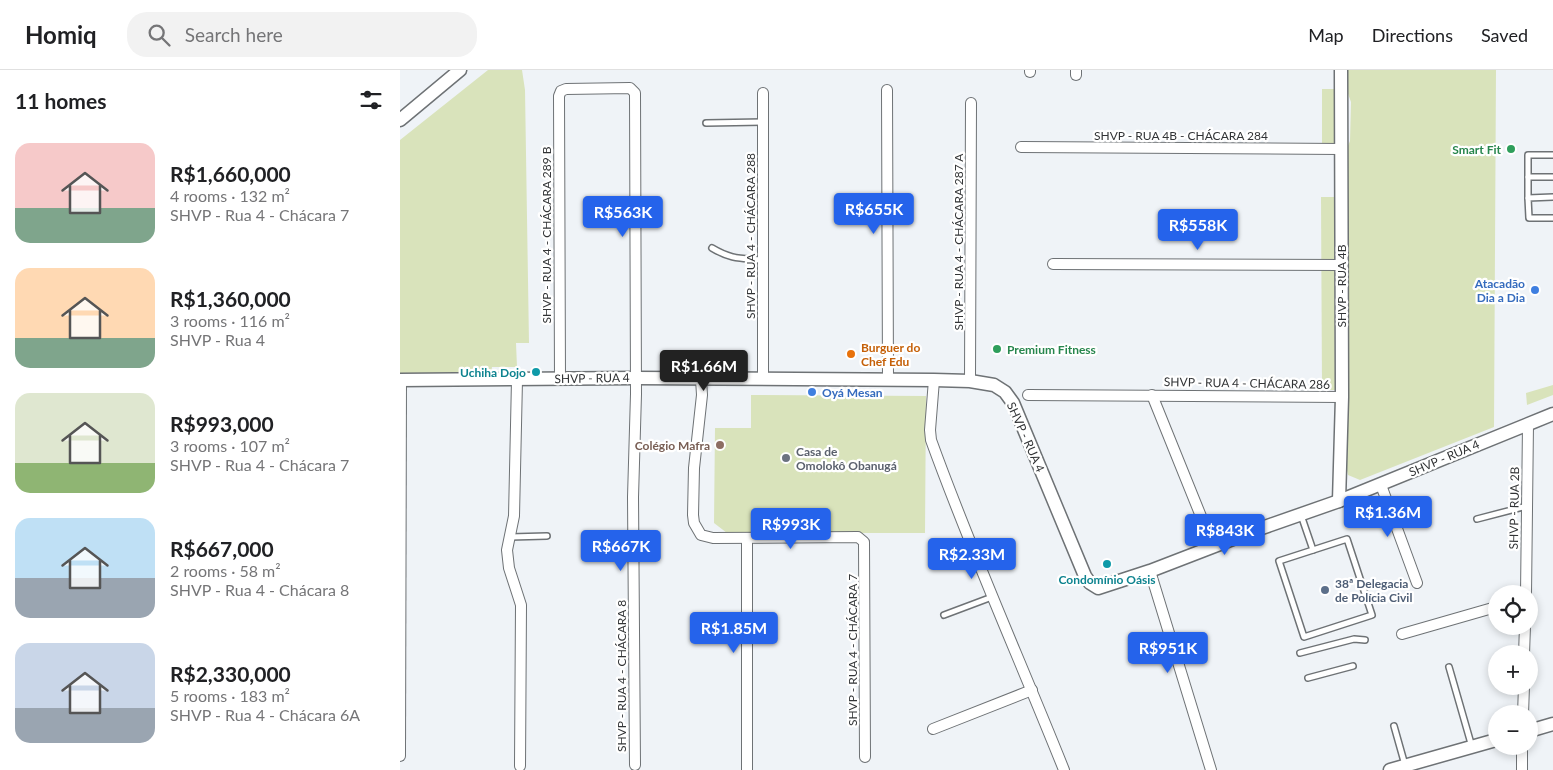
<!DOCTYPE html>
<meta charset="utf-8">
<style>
body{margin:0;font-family:Lato,sans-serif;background:#f2f2f2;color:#202124;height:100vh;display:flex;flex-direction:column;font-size:19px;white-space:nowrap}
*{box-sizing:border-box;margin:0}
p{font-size:16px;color:#757577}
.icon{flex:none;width:28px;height:28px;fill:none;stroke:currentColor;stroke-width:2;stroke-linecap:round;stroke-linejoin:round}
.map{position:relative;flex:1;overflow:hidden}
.side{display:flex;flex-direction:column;background:#fff;width:400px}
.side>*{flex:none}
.tools{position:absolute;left:1088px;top:515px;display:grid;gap:10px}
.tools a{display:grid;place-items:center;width:50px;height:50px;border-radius:50%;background:#fff;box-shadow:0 2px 8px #0003;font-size:25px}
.price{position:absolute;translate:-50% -42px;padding:0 11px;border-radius:5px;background:#2563eb;color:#fff;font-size:16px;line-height:32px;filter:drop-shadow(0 1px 2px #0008)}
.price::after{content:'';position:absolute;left:50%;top:30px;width:15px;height:11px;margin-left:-8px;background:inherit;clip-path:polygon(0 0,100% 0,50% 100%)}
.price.active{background:#222;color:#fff}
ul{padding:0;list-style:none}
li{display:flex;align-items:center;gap:15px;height:125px;padding:0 15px}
li span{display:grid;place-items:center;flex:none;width:140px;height:100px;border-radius:15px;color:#555}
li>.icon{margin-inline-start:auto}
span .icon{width:60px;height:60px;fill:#fffc;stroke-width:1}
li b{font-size:21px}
h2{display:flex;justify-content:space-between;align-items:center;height:60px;padding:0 15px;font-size:21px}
header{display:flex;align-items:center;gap:30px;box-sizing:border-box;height:70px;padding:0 25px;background:#fff;border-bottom:1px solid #e0e0e0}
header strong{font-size:24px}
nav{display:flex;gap:28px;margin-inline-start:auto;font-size:18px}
.search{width:350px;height:45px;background:#f2f2f2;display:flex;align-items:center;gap:12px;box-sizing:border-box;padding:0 18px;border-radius:20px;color:#757577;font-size:19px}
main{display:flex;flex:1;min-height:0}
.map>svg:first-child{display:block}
.green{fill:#d9e3bb}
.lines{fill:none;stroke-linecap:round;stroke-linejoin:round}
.service-casing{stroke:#6e7275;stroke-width:8}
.minor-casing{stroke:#6e7275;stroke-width:12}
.tertiary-casing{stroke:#6e7275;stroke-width:15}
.service{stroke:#fff;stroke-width:5}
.minor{stroke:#fff;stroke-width:10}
.tertiary{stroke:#fff;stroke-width:12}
.leisure-dot{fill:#2e9e5b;stroke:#fff;stroke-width:2}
.shop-dot{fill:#3f7fe0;stroke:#fff;stroke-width:2}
.food-dot{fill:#e8710a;stroke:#fff;stroke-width:2}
.culture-dot{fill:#0f9aa8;stroke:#fff;stroke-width:2}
.education-dot{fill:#8d6e63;stroke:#fff;stroke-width:2}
.worship-dot{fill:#6b7280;stroke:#fff;stroke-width:2}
.service-dot{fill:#5c6f8a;stroke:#fff;stroke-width:2}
.labels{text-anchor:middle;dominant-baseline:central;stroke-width:4.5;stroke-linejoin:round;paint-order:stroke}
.street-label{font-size:12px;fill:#323436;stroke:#fff}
.leisure-label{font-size:12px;font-weight:bold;fill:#27864d;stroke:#fff;text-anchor:end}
.shop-label{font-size:12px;font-weight:bold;fill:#366cbe;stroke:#fff;text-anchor:end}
.food-label{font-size:12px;font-weight:bold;fill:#c56008;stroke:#fff;text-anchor:start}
.culture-label{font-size:12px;font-weight:bold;fill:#0d838f;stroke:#fff;text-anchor:end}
.education-label{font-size:12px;font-weight:bold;fill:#785e54;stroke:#fff;text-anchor:end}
.worship-label{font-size:12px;font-weight:bold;fill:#5b616d;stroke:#fff;text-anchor:start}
.service-label{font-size:12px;font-weight:bold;fill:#4e5e75;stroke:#fff;text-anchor:start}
</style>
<header>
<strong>Homiq</strong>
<div class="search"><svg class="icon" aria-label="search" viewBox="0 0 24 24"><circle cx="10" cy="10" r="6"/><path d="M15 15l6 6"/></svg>Search here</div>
<nav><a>Map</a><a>Directions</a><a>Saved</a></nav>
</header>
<main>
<section class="side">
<h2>11 homes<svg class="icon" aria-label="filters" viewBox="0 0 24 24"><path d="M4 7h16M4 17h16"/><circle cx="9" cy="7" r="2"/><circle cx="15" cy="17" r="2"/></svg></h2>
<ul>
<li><span style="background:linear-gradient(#f6c9c9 65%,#7fa58c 0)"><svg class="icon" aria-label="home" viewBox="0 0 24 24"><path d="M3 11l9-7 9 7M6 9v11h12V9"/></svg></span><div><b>R$1,660,000</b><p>4 rooms · 132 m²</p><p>SHVP - Rua 4 - Chácara 7</p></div></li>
<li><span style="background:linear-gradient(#ffd9b3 70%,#7fa58c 0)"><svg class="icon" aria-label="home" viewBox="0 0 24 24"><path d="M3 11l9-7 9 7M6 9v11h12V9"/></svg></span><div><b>R$1,360,000</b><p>3 rooms · 116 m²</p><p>SHVP - Rua 4</p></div></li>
<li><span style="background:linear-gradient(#dfe7d0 70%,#8fb573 0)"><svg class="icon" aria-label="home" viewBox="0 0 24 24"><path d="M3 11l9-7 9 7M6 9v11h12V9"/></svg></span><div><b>R$993,000</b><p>3 rooms · 107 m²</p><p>SHVP - Rua 4 - Chácara 7</p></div></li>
<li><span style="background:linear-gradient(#bfe0f5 60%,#9aa5b1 0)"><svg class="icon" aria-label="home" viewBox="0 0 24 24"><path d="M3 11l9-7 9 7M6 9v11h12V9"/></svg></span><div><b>R$667,000</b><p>2 rooms · 58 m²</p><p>SHVP - Rua 4 - Chácara 8</p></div></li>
<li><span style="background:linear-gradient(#c9d6e8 65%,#9aa5b1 0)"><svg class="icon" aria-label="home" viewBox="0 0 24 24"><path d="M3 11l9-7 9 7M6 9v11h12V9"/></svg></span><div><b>R$2,330,000</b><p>5 rooms · 183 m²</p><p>SHVP - Rua 4 - Chácara 6A</p></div></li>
</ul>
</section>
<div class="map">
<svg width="1153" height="700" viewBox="0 0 1153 700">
<rect width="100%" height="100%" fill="#eff3f7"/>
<g class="green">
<polygon points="88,0 122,0 125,20 129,273 116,273 117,297 92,297 91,303 0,303 0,70"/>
<polygon points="946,0 1096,0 1094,357 960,410 948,405 946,396 945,83 950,71 951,32 946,18"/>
<rect x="922" y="19" width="12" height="59"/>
<polygon points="921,127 934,127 935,320 922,320"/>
<polygon points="1153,315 1153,325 1127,335 1126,323"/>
<polygon points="351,325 526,326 525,463 327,463 314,453 315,358 351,358"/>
</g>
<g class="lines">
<g class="service-casing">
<g id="service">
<polyline points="306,53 363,52"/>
<polyline points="1153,85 1128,85 1128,107 1153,107"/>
<polyline points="1153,127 1128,128 1129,148 1153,148"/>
<polyline points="1128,128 1128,107"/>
<path d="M312,178C332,190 341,188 363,190"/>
<polyline points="901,445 913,480"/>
<polyline points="1077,449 1127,436"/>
<polyline points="110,467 147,466"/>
<polygon points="947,469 972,545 904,567 879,491"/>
<polyline points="544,545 592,527"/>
<polyline points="900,583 954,569 965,570"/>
<polyline points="1049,597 1072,677"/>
<polyline points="908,608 953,596"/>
<polyline points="994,656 1005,695"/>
</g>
</g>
<g class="minor-casing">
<g id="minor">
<polyline points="630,0 630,2"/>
<polyline points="676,0 676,5"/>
<polyline points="487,20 488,309"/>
<polyline points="621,77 941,79"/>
<polyline points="653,194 941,195"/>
<polyline points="160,309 159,26 161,21 166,19 230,18 235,23 236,324 233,427 235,695"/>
<polyline points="301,309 302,325 294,398 293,445 294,453 301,465 313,468 458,467 464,472 465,687"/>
<polyline points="363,309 363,23"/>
<polyline points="117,310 114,446 107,480 109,498 121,535 120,696"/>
<path d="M534,310L530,360L531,370C571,481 620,590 664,700"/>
<polyline points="570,311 571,33"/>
<polyline points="628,325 942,327"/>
<polyline points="752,325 813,476"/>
<polyline points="981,415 1017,513"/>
<polyline points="347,468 347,700"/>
<polyline points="750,501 811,700"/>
<polyline points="1126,524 1128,354"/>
<polyline points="1002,564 1096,537"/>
<polyline points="1124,584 1125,556"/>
<polyline points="1123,644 1124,616"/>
<polyline points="533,659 632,620"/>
<polyline points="0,686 1,310"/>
<polyline points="1122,700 1122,676"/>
</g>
</g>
<g class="tertiary-casing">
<g id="tertiary">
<polyline points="0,50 60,0"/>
<polyline points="0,310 236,308 534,310 570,311 594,315 605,322 613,333 685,506 690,513 698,518 750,501 859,459 939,431 1153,344"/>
<polyline points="939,431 942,327 941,0"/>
<polyline points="1129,661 1153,654"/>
<polyline points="990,700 1096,670"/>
</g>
</g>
<use href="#service" class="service"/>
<use href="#minor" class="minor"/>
<use href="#tertiary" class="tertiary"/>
</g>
<g class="leisure-dot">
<circle cx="1111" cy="79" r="5"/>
<circle cx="597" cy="279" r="5"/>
</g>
<g class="shop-dot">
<circle cx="1135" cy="220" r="5"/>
<circle cx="412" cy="322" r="5"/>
</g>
<circle class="food-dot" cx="451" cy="284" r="5"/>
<g class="culture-dot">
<circle cx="136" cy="302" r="5"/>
<circle cx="707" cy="494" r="5"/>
</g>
<circle class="education-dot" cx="320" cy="375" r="5"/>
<circle class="worship-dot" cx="386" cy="388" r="5"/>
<circle class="service-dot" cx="925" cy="520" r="5"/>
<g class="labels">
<g class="street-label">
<text x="781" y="65">SHVP - RUA 4B - CHÁCARA 284</text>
<text transform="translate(146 165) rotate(-90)">SHVP - RUA 4 - CHÁCARA 289 B</text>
<text transform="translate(350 166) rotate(-90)">SHVP - RUA 4 - CHÁCARA 288</text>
<text transform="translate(558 172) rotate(-90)">SHVP - RUA 4 - CHÁCARA 287 A</text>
<text transform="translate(941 216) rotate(-90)">SHVP - RUA 4B</text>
<text transform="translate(192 308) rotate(-1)">SHVP - RUA 4</text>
<text transform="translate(847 313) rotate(1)">SHVP - RUA 4 - CHÁCARA 286</text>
<text transform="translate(626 367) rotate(66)">SHVP - RUA 4</text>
<text transform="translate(1044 388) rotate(-23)">SHVP - RUA 4</text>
<text transform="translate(1114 438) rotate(-89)">SHVP - RUA 2B</text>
<text transform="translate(452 580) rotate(-90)">SHVP - RUA 4 - CHÁCARA 7</text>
<text transform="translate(221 606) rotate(-90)">SHVP - RUA 4 - CHÁCARA 8</text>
</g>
<g class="leisure-label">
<text x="1101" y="79">Smart Fit</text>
<text x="607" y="279" text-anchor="start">Premium Fitness</text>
</g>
<g class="shop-label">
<text x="1125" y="213">Atacadão<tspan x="1125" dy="14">Dia a Dia</tspan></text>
<text x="422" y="322" text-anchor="start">Oyá Mesan</text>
</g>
<g class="food-label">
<text x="461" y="277">Burguer do<tspan x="461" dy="14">Chef Edu</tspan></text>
</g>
<g class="culture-label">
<text x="126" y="302">Uchiha Dojo</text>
<text x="707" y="509" text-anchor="middle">Condomínio Oásis</text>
</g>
<g class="education-label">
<text x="310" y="375">Colégio Mafra</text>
</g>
<g class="worship-label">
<text x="396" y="381">Casa de<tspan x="396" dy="14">Omolokô Obanugá</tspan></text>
</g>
<g class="service-label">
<text x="935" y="513">38ª Delegacia<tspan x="935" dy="14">de Polícia Civil</tspan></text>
</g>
</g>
</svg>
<div class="tools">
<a><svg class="icon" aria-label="locate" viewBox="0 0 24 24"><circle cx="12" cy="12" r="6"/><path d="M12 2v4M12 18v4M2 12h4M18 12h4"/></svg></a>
<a>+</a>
<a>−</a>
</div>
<b class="price" style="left:474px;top:165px">R$655K</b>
<b class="price" style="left:223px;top:168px">R$563K</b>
<b class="price" style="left:798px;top:181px">R$558K</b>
<b class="price active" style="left:304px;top:322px">R$1.66M</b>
<b class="price" style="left:988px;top:468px">R$1.36M</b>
<b class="price" style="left:391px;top:480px">R$993K</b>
<b class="price" style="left:825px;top:486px">R$843K</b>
<b class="price" style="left:221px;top:502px">R$667K</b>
<b class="price" style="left:572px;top:510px">R$2.33M</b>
<b class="price" style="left:334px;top:584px">R$1.85M</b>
<b class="price" style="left:768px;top:604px">R$951K</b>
</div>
</main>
